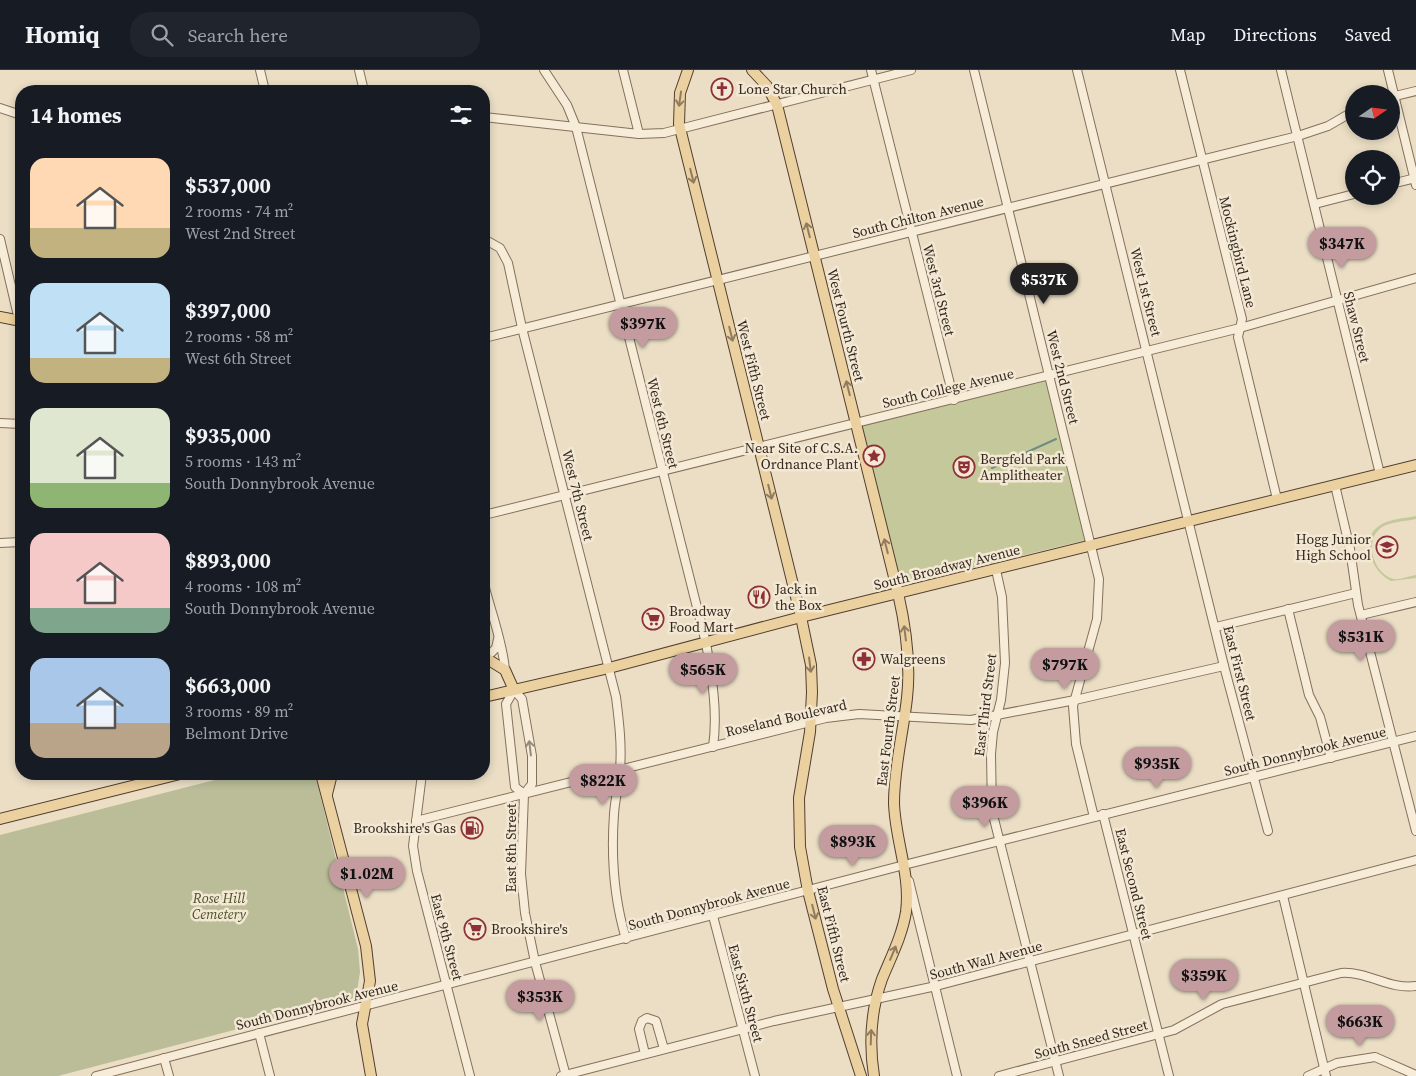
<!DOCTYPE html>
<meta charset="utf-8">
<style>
body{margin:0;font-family:"Source Serif 4",serif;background:#20242c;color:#f1f3f6;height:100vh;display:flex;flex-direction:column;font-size:19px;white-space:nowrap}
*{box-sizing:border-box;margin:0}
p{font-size:16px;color:#9ea1a6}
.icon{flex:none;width:28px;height:28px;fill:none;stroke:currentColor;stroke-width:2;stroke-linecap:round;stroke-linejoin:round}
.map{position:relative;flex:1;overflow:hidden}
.panel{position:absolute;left:15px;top:15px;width:475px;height:695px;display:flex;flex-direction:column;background:#171b24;border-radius:20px;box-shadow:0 2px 8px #0003}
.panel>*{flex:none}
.needle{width:32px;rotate:76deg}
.controls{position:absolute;left:1345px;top:15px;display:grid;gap:10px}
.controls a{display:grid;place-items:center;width:55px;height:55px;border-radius:50%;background:#171b24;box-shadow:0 2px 8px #0003;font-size:25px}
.price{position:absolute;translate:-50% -42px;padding:0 11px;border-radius:18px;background:#c49ca0;color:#111;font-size:16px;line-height:32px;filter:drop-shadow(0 1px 2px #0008)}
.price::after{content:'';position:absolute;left:50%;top:30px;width:15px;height:11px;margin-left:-8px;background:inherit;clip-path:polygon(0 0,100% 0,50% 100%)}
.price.current{background:#222;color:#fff}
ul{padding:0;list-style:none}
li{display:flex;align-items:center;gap:15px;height:125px;padding:0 15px}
li span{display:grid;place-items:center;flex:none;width:140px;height:100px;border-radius:15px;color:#555}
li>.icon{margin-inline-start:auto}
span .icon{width:60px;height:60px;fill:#fffc;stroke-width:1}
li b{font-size:21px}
h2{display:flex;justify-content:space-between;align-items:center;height:60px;padding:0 15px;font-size:21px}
header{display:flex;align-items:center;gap:30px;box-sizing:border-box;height:70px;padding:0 25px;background:#171b24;border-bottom:1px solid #363941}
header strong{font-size:24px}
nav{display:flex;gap:28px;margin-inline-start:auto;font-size:18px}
.search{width:350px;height:45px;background:#20242c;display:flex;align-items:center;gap:12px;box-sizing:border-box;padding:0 18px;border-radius:20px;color:#9ea1a6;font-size:19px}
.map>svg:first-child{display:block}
.green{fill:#c4c89a}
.cemetery{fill:#babd98}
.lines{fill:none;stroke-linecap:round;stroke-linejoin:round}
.stream{stroke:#6e8c83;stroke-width:2}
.minor-casing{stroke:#84705d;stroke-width:10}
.major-casing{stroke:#523f30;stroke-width:12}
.minor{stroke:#f6ecd8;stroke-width:8}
.major{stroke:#ebd0a0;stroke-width:10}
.oneway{stroke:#907c60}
.oneway2{stroke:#968a7c}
.labels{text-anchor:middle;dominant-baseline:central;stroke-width:5;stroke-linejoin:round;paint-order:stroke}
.poi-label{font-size:14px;fill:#35291f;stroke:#f3e8d4;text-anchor:start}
.street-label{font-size:14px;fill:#35291f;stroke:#f3e8d4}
.park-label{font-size:14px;font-style:italic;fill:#485027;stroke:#f3e8d4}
</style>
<header>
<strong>Homiq</strong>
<div class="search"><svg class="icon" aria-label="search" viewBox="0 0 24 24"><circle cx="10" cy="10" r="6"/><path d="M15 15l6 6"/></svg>Search here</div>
<nav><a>Map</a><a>Directions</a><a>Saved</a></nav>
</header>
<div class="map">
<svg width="1416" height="1006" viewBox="0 0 1416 1006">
<rect width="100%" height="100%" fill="#ebdec5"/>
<g class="green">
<polygon points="1047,310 1086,470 902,515 862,356"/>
<path d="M1416,446V449C1406,451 1390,452 1382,457C1363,470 1373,503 1393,509C1400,510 1409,506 1416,505V508L1391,511C1372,502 1357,467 1382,454C1391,449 1405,448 1416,446Z"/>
</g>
<polygon class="cemetery" points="238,704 315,704 358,879 360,902 356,928 58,1006 0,1006 0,765"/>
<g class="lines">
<polyline class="stream" points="992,398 1056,369"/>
<g class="minor-casing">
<g id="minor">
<polyline points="260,0 265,21"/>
<polyline points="359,0 364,21"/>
<path d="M544,0L567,35L576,57L706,573C712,608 718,642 713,677"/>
<polyline points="623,0 639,64"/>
<polyline points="871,0 954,330"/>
<polyline points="974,0 1099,509 1097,549 1073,636 1076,674 1094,747"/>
<polyline points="1077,0 1224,596 1268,761"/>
<polyline points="1180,0 1242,249 1238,267 1277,429"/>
<polyline points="1281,0 1380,404"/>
<polyline points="1388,0 1416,115"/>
<polyline points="1391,27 1416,21"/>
<polyline points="0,38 21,45"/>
<polyline points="484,47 639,64 664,63 911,0"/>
<polyline points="1391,114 1416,108"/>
<polyline points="1315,134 1354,124"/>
<polyline points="0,169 19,250"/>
<path d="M484,169L500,178L508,193L522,258L616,627C619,651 622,675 620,699C619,714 615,729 614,744C611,786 614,829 626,869"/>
<polyline points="484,268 1298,66 1328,56 1354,41"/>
<polyline points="0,353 21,354"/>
<polyline points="1335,415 1350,479 1358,535 1416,761"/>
<polyline points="484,445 1240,258 1416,208"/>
<polyline points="0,473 21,472"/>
<polyline points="996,500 1002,527 1005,593 1001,630 993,662 991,684 992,741 1059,1006"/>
<path d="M484,514C491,542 503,573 505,600"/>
<polyline points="1288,539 1309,625 1320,647 1331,688"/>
<polyline points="1361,545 1416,532"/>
<polyline points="1216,557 1356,523"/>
<polyline points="486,588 496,578 498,569"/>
<polyline points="422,704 413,776 417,801 470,1006"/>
<polyline points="524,724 515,717 506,634 514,620 522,629 532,686 532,714 524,724 521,804 525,843 535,892 566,1006"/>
<polyline points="1103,744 1169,1006"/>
<polyline points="416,751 826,648 859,644 971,650 1075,630 1224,596"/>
<polyline points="909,811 957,1006"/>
<polyline points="1283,826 1326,1006"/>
<polyline points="713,846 755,1006"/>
<polyline points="259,963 270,1006"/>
<polyline points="645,984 639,959 642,951 647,948 656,951 664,979"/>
<polyline points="164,988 169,1006"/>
<polyline points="96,1006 904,795 1416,666"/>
<polyline points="561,1006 774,951 936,916 1416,790"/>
<path d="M999,1006L1174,960L1222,934L1341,903C1368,901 1389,920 1416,916"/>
<polyline points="1308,1006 1337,993 1375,987 1416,1005"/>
</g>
</g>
<g class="major-casing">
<g id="major">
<polyline points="688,0 680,23 679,54 801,547 811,595 812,622 810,662 799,728 800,777 808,821 833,919 861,1006"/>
<path d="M752,0L767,16L777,35L898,523C906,558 911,593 907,628C903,664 894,697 894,733C895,770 911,805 906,842C902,866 891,887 882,909C871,940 869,974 874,1006"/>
<polyline points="0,247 21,251"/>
<polyline points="484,587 505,600 514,620"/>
<polyline points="484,627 609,598 801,547 1416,395"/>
<polyline points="321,704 366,876 370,911 362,954 371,1006"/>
<polyline points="327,724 332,704"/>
<polyline points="0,749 180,704"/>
</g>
</g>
<use href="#minor" class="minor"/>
<use href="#major" class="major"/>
</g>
<defs><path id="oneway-shaft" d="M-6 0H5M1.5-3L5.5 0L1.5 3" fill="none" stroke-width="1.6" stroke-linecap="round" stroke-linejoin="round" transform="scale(1.25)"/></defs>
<g class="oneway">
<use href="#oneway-shaft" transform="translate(680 29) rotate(98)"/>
<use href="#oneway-shaft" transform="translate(692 106) rotate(76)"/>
<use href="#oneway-shaft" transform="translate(808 160) rotate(-104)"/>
<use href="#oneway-shaft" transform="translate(731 264) rotate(76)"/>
<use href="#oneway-shaft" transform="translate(848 318) rotate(-104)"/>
<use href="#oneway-shaft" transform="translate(770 422) rotate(76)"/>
<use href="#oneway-shaft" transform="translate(886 476) rotate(-104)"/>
<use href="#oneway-shaft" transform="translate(905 563) rotate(-97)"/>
<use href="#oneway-shaft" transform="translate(810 595) rotate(83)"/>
<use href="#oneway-shaft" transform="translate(814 842) rotate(76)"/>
<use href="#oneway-shaft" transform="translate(893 883) rotate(-67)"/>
<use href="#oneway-shaft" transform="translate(871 967) rotate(-88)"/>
</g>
<use class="oneway2" href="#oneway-shaft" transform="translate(530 678) rotate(-97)"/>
<defs>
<g id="church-ring" transform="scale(1.125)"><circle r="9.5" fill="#f3e8d4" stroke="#8e3136" stroke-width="1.5"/><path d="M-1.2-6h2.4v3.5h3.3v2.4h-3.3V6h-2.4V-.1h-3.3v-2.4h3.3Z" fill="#8e3136"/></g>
<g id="sight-ring" transform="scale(1.125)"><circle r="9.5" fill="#f3e8d4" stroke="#8e3136" stroke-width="1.5"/><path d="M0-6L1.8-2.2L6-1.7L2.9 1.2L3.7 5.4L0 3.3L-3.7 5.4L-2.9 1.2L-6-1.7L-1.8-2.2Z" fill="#8e3136"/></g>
<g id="theatre-ring" transform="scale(1.125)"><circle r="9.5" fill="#f3e8d4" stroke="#8e3136" stroke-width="1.5"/><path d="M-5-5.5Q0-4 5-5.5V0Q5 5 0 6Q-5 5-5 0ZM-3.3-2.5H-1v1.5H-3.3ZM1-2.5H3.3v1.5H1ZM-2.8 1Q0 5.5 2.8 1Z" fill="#8e3136"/></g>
<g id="school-ring" transform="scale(1.125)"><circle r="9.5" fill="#f3e8d4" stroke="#8e3136" stroke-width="1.5"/><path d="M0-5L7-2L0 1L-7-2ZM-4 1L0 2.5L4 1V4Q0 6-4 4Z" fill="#8e3136"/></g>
<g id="restaurant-ring" transform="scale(1.125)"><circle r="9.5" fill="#f3e8d4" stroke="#8e3136" stroke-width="1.5"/><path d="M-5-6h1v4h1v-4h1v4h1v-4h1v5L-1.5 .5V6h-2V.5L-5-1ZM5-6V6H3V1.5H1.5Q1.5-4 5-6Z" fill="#8e3136"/></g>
<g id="supermarket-ring" transform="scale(1.125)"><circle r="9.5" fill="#f3e8d4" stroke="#8e3136" stroke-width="1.5"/><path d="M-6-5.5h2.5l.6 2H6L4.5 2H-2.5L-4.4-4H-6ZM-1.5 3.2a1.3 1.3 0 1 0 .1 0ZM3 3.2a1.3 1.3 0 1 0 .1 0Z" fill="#8e3136"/></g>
<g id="pharmacy-ring" transform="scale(1.125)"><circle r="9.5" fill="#f3e8d4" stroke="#8e3136" stroke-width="1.5"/><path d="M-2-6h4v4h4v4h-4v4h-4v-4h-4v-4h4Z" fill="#8e3136"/></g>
<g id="fuel-ring" transform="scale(1.125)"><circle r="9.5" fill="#f3e8d4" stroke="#8e3136" stroke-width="1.5"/><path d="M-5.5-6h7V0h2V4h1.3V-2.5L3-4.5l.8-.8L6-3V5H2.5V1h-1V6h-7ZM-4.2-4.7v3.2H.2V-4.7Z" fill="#8e3136"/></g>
</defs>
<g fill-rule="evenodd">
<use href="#church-ring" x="722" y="19"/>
<use href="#sight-ring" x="874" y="386"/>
<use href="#theatre-ring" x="964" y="397"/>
<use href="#school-ring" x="1387" y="477"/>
<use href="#restaurant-ring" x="759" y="527"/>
<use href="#supermarket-ring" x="653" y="549"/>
<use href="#pharmacy-ring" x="864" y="589"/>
<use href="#fuel-ring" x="472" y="758"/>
<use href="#supermarket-ring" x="475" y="859"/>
</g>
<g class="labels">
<g class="poi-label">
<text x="738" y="19">Lone Star Church</text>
<text x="858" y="378" text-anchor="end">Near Site of C.S.A.<tspan x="858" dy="16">Ordnance Plant</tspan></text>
<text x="980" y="389">Bergfeld Park<tspan x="980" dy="16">Amplitheater</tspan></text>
<text x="1371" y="469" text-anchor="end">Hogg Junior<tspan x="1371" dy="16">High School</tspan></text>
<text x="775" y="519">Jack in<tspan x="775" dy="16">the Box</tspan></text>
<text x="669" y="541">Broadway<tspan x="669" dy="16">Food Mart</tspan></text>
<text x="880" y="589">Walgreens</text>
<text x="456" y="758" text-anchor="end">Brookshire's Gas</text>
<text x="491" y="859">Brookshire's</text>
</g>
<g class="street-label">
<text transform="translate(918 147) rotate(-14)">South Chilton Avenue</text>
<text transform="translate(1238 182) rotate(76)">Mockingbird Lane</text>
<text transform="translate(939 220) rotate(76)">West 3rd Street</text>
<text transform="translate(1146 222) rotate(76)">West 1st Street</text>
<text transform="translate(846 255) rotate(76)">West Fourth Street</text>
<text transform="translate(1357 257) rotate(76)">Shaw Street</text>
<text transform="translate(754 300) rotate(76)">West Fifth Street</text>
<text transform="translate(1063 307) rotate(76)">West 2nd Street</text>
<text transform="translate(948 318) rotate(-13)">South College Avenue</text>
<text transform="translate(663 353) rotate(76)">West 6th Street</text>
<text transform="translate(578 425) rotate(76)">West 7th Street</text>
<text transform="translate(947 497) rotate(-14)">South Broadway Avenue</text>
<text transform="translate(1240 603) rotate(76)">East First Street</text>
<text transform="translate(985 635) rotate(-83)">East Third Street</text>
<text transform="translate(786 648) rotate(-13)">Roseland Boulevard</text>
<text transform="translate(888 661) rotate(-83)">East Fourth Street</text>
<text transform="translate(1305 681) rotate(-14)">South Donnybrook Avenue</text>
<text transform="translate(511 778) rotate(-90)">East 8th Street</text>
<text transform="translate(1134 814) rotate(76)">East Second Street</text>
<text transform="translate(709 834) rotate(-15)">South Donnybrook Avenue</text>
<text transform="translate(834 864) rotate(76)">East Fifth Street</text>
<text transform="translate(447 867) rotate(75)">East 9th Street</text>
<text transform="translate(986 890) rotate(-15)">South Wall Avenue</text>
<text transform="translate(746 923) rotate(75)">East Sixth Street</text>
<text transform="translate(317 935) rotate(-14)">South Donnybrook Avenue</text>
<text transform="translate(1091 969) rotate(-15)">South Sneed Street</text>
</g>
<g class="park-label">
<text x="219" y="828">Rose Hill<tspan x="219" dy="16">Cemetery</tspan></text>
</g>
</g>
</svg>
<div class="controls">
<a><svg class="needle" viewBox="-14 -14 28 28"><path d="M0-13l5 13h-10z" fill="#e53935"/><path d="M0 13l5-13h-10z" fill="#9ea1a6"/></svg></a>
<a><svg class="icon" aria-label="locate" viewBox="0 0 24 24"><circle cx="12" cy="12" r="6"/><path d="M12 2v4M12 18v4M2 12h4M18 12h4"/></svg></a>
</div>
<b class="price" style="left:1342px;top:199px">$347K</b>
<b class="price current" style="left:1044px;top:235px">$537K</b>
<b class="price" style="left:643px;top:279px">$397K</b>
<b class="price" style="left:1361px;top:592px">$531K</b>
<b class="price" style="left:1065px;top:620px">$797K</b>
<b class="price" style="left:703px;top:625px">$565K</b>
<b class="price" style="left:1157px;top:719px">$935K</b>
<b class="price" style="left:603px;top:736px">$822K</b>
<b class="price" style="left:985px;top:758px">$396K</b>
<b class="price" style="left:853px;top:797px">$893K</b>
<b class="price" style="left:367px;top:829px">$1.02M</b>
<b class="price" style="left:1204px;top:931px">$359K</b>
<b class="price" style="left:540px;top:952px">$353K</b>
<b class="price" style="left:1360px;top:977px">$663K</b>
<section class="panel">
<h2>14 homes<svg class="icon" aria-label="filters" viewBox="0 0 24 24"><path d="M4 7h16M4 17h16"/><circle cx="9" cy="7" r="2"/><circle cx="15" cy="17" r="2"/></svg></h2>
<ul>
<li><span style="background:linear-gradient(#ffd9b3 70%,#c2b280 0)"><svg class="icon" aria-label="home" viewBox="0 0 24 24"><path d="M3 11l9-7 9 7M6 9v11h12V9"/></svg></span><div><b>$537,000</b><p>2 rooms · 74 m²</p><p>West 2nd Street</p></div></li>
<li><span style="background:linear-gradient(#bfe0f5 75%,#c2b280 0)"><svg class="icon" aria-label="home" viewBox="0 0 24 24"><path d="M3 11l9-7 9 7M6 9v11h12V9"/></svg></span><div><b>$397,000</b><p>2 rooms · 58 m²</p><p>West 6th Street</p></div></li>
<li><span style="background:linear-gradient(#dfe7d0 75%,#8fb573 0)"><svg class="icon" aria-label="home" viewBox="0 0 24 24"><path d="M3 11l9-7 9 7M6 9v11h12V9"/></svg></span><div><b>$935,000</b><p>5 rooms · 143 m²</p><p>South Donnybrook Avenue</p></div></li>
<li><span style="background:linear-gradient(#f6c9c9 75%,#7fa58c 0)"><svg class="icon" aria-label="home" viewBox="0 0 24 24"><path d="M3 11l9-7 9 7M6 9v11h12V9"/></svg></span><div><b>$893,000</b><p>4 rooms · 108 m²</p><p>South Donnybrook Avenue</p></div></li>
<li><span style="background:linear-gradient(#a9c7e8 65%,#b9a48a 0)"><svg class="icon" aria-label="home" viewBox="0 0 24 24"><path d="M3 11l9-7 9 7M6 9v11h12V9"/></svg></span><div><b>$663,000</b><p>3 rooms · 89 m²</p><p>Belmont Drive</p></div></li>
</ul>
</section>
</div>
